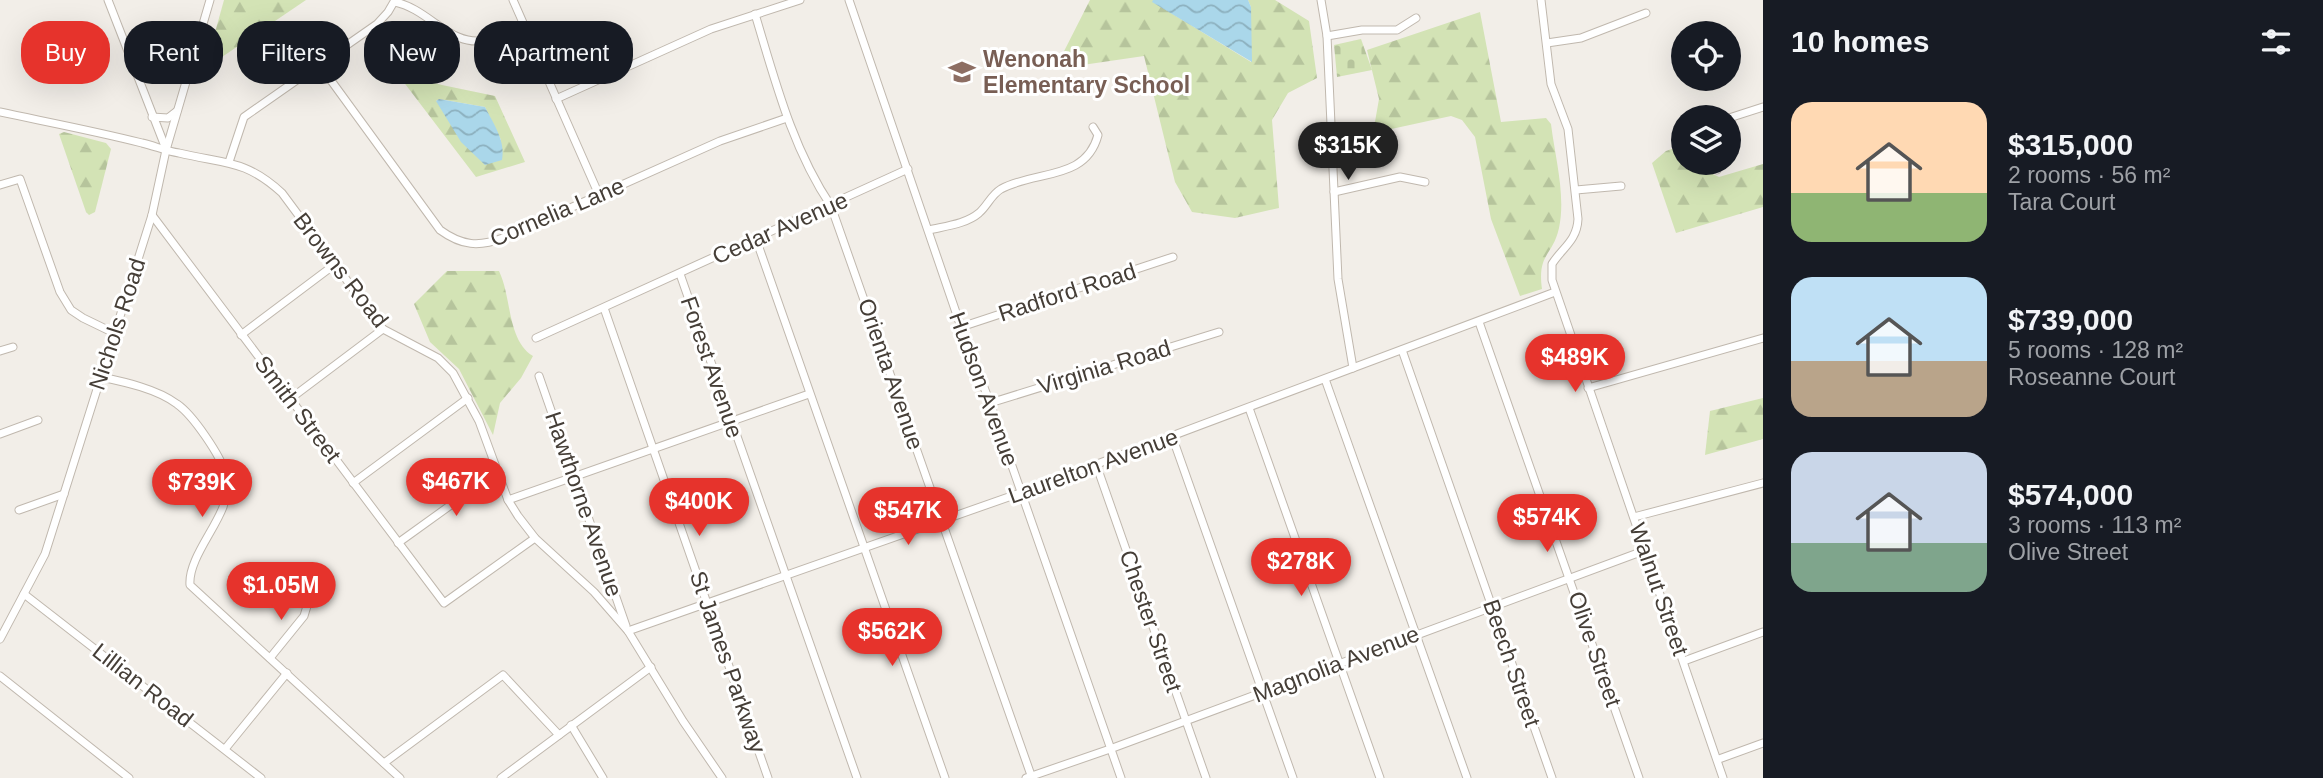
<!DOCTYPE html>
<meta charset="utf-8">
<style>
body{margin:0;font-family:Helvetica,sans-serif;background:#242831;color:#f1f3f6;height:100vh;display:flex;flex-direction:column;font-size:26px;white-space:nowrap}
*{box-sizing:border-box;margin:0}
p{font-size:23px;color:#9ea1a6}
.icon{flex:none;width:38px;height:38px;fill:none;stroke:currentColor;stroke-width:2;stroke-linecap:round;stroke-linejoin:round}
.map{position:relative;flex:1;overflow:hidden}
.panel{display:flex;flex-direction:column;background:#171b24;width:560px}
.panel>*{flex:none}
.banner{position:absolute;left:21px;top:21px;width:665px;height:63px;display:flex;gap:14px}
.tools{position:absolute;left:1671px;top:21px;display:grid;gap:14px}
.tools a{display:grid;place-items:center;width:70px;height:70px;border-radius:50%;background:#171b24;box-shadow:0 7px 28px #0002;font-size:35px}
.price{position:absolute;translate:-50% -60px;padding:0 16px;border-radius:24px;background:#e6332c;color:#fff;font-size:23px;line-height:46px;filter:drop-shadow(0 2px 4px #0008)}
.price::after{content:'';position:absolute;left:50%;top:42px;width:21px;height:16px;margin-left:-10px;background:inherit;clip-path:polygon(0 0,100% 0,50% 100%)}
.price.active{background:#222;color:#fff}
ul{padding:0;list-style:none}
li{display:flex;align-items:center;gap:21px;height:175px;padding:0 28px}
li span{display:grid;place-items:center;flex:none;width:196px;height:140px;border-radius:21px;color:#555}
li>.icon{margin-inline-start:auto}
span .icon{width:84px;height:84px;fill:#fffc;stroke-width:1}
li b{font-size:30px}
h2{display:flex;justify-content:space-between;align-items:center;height:84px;padding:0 28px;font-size:30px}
.chip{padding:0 24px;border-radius:28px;background:#171b24;box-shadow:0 7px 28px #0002;font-size:24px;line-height:63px}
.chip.active{background:#e6332c;color:#fff}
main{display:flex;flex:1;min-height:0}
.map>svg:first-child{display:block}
.forest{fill:url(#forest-firs);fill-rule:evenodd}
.cemetery{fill:url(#cemetery-stones)}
.water{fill:url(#water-waves)}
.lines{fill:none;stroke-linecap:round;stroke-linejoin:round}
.minor-casing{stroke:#c0b8ae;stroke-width:9}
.minor{stroke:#fff;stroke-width:7}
.labels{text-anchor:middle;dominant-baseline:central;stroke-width:6;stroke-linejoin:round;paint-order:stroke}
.education-label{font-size:23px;font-weight:bold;fill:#785e54;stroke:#fff;text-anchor:start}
.street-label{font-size:23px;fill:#453e37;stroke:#fff}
</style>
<main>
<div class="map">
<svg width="1763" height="778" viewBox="0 0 1763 778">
<defs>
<pattern id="forest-firs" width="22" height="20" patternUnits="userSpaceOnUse" patternTransform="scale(1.75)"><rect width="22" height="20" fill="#d3e3b5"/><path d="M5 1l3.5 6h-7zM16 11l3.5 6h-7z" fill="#b6c49c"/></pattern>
<pattern id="cemetery-stones" width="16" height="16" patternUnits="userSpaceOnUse" patternTransform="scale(1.75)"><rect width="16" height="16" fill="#d3e3b5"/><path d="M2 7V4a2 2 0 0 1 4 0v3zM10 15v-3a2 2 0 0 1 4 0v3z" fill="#b6c49c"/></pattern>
<pattern id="water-waves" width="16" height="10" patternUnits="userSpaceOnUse" patternTransform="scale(1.75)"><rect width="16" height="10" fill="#aad7ea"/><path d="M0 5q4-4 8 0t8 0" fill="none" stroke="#8cb0be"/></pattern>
</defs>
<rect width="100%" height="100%" fill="#f2eee8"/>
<g class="forest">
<polygon points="224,0 306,0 216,61 211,60 209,54"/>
<polygon points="1090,0 1153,0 1153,2 1251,62 1251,7 1248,0 1275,0 1309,21 1317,78 1288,93 1272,120 1279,208 1235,218 1192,212 1175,182 1144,56 1055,69"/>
<path d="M1480,12L1501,122L1546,118L1551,124C1555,157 1566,195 1559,228C1553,256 1537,253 1542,289L1520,296L1491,219L1475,137L1462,120L1451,116L1373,133L1379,99L1367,50Z"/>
<path d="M396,72L442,85L495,96L525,162L476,177ZM439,99L485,107L501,140L436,101Z"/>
<polygon points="64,132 106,143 111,149 95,212 89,215 86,212 59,134"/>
<polygon points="1683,145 1684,163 1710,163 1711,173 1719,177 1763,164 1763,207 1676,233 1652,163 1666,151"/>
<path d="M447,271H499C512,298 507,340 533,356L521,378L500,403L493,435L459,369L430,342L414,304Z"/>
<polygon points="1763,398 1763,439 1705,455 1710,411"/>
</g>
<polygon class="cemetery" points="1361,39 1372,70 1337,77 1334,45"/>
<g class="water">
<polygon points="1153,0 1248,0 1251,7 1252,62 1152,2"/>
<path d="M439,99L485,107C493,123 506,141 502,160L485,165L461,142L436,101Z"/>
</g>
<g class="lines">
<g class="minor-casing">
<g id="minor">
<polyline points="108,0 166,149"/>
<polyline points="513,0 599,195"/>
<polyline points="849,0 961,327 990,403 1121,778"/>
<polyline points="1321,0 1327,36 1338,279 1353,368"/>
<path d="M1541,0L1551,84L1568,129L1578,219C1577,241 1562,248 1552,264V280L1723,778"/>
<path d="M395,2C429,9 451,48 486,40C499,37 511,30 523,24"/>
<path d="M755,14C775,80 792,148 831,206L1032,778"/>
<polyline points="1327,36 1362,30 1397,30 1416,18"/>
<polyline points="1547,43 1581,38 1646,13"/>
<path d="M319,64L440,230C462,246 479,247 503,238L720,141L787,118"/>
<polyline points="556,99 711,29 800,0"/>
<path d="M0,112C47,122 95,131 142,143C155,146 166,151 179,153C224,164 245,159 282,193L383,329L438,358L453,373L479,421L508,500L518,516L535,538L594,592L628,631L683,721L722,778"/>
<polyline points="152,117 168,118 177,111"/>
<polyline points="1729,118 1763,107"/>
<polyline points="229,162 244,117 377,24 388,12 395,0"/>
<polyline points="1717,170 1718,163"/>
<polyline points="0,185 20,179 60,292 71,310 83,318 114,333"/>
<polyline points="1576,190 1621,186"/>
<polyline points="1334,192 1400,177 1425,182"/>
<polyline points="152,215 444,603 535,538"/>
<path d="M929,230C946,226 966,224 979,213C988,205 991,195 1001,189C1036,170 1086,181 1098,135L1093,127"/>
<polyline points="756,239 945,778"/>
<polyline points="680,274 857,778"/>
<polyline points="604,308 768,778"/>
<polyline points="1479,322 1639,778"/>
<polyline points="961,327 1173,257"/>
<polyline points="241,335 334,265"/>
<polyline points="536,338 908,169"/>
<polyline points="1402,350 1552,778"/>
<polyline points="0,351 13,347"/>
<polyline points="539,376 626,626"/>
<path d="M101,377C125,382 157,389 177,404C193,415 221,456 226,475C228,484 226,497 223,507C214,531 188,561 190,585L400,778"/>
<polyline points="1325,379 1467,778"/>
<polyline points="1588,388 1763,338"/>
<polyline points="290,399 383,329"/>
<polyline points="990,403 1219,332"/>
<polyline points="1249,408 1380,778"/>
<polyline points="0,434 38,420"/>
<polyline points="1172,436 1293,778"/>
<polyline points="1096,464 1206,778"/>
<polyline points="353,483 468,398"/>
<polyline points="508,500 809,394"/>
<polyline points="19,510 64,494"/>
<polyline points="1634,517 1763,483"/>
<polyline points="398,543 498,471"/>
<polyline points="24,594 261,778"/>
<polyline points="628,631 1020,493 1555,292"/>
<polyline points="0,639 45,554 152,215 166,150 210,0"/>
<polyline points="270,658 304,616 310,596"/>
<polyline points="1684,661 1763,632"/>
<polyline points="0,676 129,778"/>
<polyline points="571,725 603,778"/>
<polyline points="225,749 287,673"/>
<polyline points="1719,759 1763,743"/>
<polyline points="384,763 503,675 559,735"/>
<polyline points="501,778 651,667"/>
<polyline points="1026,778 1110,749 1646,550"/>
</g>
</g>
<use href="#minor" class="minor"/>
</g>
<defs>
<g id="school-bare" transform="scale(2.1)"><path d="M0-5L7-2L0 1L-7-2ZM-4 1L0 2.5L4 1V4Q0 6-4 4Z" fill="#8d6e63" stroke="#fff" stroke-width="2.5" paint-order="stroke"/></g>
</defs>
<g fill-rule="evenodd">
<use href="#school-bare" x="962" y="72"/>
</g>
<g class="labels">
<g class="education-label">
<text x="983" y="59">Wenonah<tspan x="983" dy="26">Elementary School</tspan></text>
</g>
<g class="street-label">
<text transform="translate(557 212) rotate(-23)">Cornelia Lane</text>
<text transform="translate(780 228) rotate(-24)">Cedar Avenue</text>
<text transform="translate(341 270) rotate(52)">Browns Road</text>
<text transform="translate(1067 292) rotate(-18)">Radford Road</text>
<text transform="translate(117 324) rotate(-72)">Nichols Road</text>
<text transform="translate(712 367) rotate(71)">Forest Avenue</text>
<text transform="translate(1104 367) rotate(-17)">Virginia Road</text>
<text transform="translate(891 374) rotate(71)">Orienta Avenue</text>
<text transform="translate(984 389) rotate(70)">Hudson Avenue</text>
<text transform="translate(298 409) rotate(53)">Smith Street</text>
<text transform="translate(1093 466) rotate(-20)">Laurelton Avenue</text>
<text transform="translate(584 504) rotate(71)">Hawthorne Avenue</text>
<text transform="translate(1659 589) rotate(71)">Walnut Street</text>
<text transform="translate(1151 621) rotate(71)">Chester Street</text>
<text transform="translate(1595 649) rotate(71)">Olive Street</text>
<text transform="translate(728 662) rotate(71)">St James Parkway</text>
<text transform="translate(1512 663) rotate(71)">Beech Street</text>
<text transform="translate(1336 664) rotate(-21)">Magnolia Avenue</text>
<text transform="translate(143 685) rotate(38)">Lillian Road</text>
</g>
</g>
</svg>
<div class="tools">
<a><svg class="icon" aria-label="locate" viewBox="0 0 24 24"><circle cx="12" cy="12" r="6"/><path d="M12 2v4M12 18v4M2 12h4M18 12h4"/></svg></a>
<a><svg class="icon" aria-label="layers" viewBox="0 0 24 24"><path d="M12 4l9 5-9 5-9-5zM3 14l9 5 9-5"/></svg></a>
</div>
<b class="price active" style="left:1348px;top:182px">$315K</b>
<b class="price" style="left:1575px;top:394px">$489K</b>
<b class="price" style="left:456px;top:518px">$467K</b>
<b class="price" style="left:202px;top:519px">$739K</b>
<b class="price" style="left:699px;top:538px">$400K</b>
<b class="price" style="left:908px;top:547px">$547K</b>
<b class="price" style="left:1547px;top:554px">$574K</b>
<b class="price" style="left:1301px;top:598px">$278K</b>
<b class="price" style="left:281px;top:622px">$1.05M</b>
<b class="price" style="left:892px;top:668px">$562K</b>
<div class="banner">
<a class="chip active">Buy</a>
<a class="chip">Rent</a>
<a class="chip">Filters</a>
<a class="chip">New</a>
<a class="chip">Apartment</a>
</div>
</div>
<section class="panel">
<h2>10 homes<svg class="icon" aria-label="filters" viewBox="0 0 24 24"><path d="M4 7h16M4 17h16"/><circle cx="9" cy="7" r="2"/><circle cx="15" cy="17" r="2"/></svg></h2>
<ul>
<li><span style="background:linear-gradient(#ffd9b3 65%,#8fb573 0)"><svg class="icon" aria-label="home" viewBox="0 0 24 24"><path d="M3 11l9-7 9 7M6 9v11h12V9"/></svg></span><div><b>$315,000</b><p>2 rooms · 56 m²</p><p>Tara Court</p></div></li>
<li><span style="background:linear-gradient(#bfe0f5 60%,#b9a48a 0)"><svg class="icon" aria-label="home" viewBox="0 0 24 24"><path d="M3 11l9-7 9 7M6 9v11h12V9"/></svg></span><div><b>$739,000</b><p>5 rooms · 128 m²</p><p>Roseanne Court</p></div></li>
<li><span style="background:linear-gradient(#c9d6e8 65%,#7fa58c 0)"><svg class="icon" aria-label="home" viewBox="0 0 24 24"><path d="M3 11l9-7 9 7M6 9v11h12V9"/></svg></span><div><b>$574,000</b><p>3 rooms · 113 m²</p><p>Olive Street</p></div></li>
</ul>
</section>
</main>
